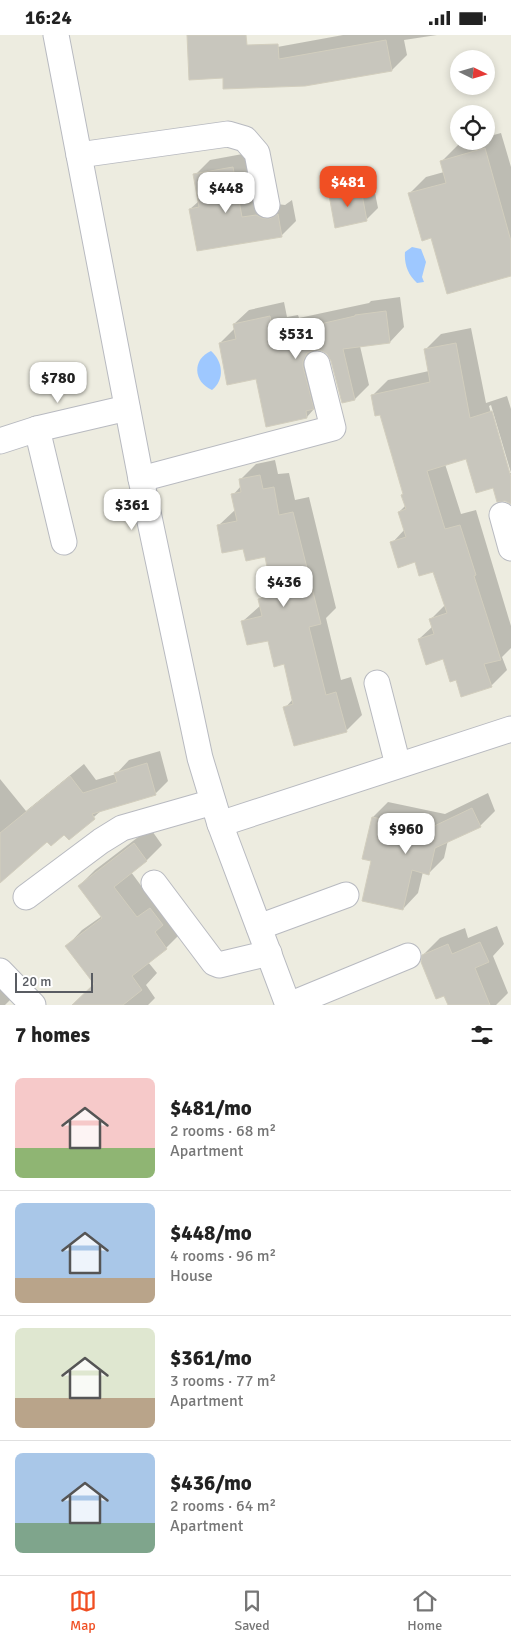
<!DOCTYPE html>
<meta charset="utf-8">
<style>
body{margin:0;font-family:Signika,sans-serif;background:#f2f2f2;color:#222;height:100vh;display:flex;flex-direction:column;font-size:19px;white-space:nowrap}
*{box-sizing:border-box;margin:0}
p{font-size:16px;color:#767676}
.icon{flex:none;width:28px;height:28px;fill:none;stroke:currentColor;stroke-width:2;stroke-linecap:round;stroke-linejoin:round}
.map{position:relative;height:970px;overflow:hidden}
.panel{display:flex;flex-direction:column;background:#fff;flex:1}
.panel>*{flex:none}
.needle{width:32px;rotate:95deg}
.controls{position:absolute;left:450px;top:15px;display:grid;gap:10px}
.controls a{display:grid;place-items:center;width:45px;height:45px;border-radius:50%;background:#fff;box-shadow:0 2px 8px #0003;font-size:25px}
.scale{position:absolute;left:15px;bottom:12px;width:78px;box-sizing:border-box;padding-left:5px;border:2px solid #595c62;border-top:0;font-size:14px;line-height:18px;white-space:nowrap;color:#595c62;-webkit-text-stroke:4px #fff;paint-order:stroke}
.price{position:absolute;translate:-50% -42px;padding:0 11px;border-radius:10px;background:#fff;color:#222;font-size:16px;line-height:32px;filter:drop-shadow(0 1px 2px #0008)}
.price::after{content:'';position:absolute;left:50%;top:30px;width:15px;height:11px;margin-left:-8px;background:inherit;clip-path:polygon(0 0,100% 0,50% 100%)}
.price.active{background:#f04f23;color:#fff}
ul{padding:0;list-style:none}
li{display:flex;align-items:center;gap:15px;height:125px;padding:0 15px}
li+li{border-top:1px solid #e0e0e0}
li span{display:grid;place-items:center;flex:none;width:140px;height:100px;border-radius:8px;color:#555}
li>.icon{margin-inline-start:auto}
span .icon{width:60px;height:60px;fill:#fffc;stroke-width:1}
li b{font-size:21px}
h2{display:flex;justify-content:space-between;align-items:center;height:60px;padding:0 15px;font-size:21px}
.status{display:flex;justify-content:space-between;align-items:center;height:35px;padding:0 25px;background:#fff;direction:ltr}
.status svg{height:14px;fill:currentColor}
.tabs{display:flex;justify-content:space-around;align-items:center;height:70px;border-top:1px solid #e0e0e0;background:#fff;font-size:14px;color:#767676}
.tabs a{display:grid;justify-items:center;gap:2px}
.tabs .active{color:#f04f23}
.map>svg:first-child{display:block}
.water{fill:#9ec8ff}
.shadow{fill:#0003}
.building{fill:#c8c6bd;stroke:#d2cebe}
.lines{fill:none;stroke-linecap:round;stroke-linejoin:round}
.minor-casing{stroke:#b8bac0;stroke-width:27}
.minor{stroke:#fff;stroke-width:25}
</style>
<div class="status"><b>16:24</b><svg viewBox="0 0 49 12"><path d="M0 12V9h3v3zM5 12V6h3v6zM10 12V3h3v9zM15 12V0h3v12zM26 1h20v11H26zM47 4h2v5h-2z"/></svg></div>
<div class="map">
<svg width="511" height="970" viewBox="0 0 511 970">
<rect width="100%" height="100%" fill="#edece0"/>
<g class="water">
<path d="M412,212L421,214L426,227L422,242L424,247L417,248C408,240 404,229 405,217Z"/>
<path d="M211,316C223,326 225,345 212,355C193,347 192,324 211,316Z"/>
</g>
<g class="shadow">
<polygon points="343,0 437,0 404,5 407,20 392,35 305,50 239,19"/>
<polygon points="501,98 511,132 511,239 432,201 410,158 426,142 444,137 441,127 458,110 472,106 486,106 486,102"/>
<polygon points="248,118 277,169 285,170 292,165 296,186 281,201 190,174 199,166 195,140 210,125"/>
<polygon points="372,143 378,173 366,185 331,161 342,149"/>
<polygon points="400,262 404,292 390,307 360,311 369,350 355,364 343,367 332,325 328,318 322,314 317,314 327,359 307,382 257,343 220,308 235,293 234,289 249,275 284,267 287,282 298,280 299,283 369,268 371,266"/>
<polygon points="471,293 486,368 507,361 511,374 511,438 491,370 489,371 508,438 511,438 511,457 494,451 467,422 445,429 461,479 476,475 511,591 511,613 502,622 507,635 491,651 457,643 443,623 419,604 433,591 431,584 446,569 434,535 415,526 392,508 405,494 399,477 406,470 404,458 381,379 372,361 388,345 429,336 425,315 441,299"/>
<polygon points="275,425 278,439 289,438 295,465 309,462 336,573 326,583 341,645 351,642 362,680 346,696 285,673 293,664 285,628 269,604 243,586 261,570 259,565 272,552 266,521 244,512 218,491 236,474 233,460 241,451 240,445 256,429"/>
<polygon points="160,716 168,746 155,759 103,774 69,804 65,798 47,805 0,844 0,744 26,776 84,729 96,745 116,739 129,725"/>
<polygon points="488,758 495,776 480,791 448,805 444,823 429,838 423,837 418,858 403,874 373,826 373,782 388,767 445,779"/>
<polygon points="150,793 162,810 147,825 131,837 153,867 182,897 166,913 148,927 157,938 146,950 155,963 148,970 74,970 95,949 67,911 82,895 102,881 79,851 95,835"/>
<polygon points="497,891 504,909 493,921 508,958 496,970 449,970 423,920 440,903 465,893 468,903"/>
<polygon points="0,949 11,964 5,970 0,970"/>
</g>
<g class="building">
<polygon points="187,0 246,0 247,10 278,9 279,24 386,5 392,36 305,51 223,54 223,43 189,45"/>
<polygon points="485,113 511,206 511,241 447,259 431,203 422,206 408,158 446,148 440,126"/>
<polygon points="233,132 242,182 256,180 262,183 269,184 278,179 282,202 197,216 189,174 199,172 193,139"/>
<polygon points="361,154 367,186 335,193 329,160"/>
<polygon points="386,276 390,308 343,314 355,365 342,368 331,326 327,319 320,315 314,315 307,318 303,326 303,332 314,374 306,376 307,383 266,392 256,344 227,350 219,308 236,304 233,289 270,281 273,296 284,294 285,297 355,281 355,280"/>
<polygon points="456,308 470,383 492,376 511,442 511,469 505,466 497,467 493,453 476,458 466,424 427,436 445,494 460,490 476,540 474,541 501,625 484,629 492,652 461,662 456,645 450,647 443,624 426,630 418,604 434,599 429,584 447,578 433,537 419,541 415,527 398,533 390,507 406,502 398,477 406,474 401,460 403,459 380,380 375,381 371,360 430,347 424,314"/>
<polygon points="260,440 263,454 274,452 279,480 293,477 321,589 309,592 326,660 336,657 347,697 294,711 283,672 293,669 284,629 274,632 268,606 247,610 241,586 262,581 258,564 273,561 265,522 246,526 243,514 222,518 217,490 237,486 231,459 241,457 239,444"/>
<polygon points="147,728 156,760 92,779 95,784 69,805 64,800 51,811 47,807 0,848 0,798 70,741 83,758 117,747 114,738"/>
<polygon points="472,773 481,792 435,813 429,840 412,835 403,875 362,866 371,826 362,824 372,782 428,794"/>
<polygon points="134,808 147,826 114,852 137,882 150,873 163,890 155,897 167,914 132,941 142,955 123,970 72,970 94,949 65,911 102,883 78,851"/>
<polygon points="480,907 489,927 475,933 490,970 448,970 444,961 436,964 421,927 422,920 448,909 452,919"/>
</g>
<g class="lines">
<g class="minor-casing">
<g id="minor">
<polyline points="56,0 141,444 200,723 220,789 288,970"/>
<polyline points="79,120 228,99 245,104 257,118 267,170"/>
<polyline points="37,394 64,507"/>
<polyline points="0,406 37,394 127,373"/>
<polyline points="141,444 333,393 317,329"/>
<polyline points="502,480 511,513"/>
<polyline points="377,648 398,730"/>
<polyline points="220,789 511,694"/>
<polyline points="154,848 214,928 219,930 269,918"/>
<polyline points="26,862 101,806 122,793 213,767"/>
<polyline points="259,892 346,860"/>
<polyline points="0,936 33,970"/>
<polyline points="289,970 408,921"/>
</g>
</g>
<use href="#minor" class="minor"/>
</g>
</svg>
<div class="controls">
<a><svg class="needle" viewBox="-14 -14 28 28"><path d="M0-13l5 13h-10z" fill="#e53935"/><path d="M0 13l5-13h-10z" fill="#767676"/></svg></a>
<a><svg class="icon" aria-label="locate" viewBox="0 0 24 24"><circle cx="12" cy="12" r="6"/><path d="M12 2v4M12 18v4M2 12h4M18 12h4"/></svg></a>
</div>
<div class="scale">20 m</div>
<b class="price active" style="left:348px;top:173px">$481</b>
<b class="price" style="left:226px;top:179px">$448</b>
<b class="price" style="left:296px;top:325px">$531</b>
<b class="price" style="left:58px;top:369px">$780</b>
<b class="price" style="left:132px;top:496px">$361</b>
<b class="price" style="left:284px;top:573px">$436</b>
<b class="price" style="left:406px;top:820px">$960</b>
</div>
<section class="panel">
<h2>7 homes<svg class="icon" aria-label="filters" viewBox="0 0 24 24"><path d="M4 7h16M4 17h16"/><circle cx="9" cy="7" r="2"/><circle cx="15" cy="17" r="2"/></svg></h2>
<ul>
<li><span style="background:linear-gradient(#f6c9c9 70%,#8fb573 0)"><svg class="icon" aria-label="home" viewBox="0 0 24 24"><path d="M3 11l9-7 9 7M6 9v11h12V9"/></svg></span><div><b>$481/mo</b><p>2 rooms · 68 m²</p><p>Apartment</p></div></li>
<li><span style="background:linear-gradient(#a9c7e8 75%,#b9a48a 0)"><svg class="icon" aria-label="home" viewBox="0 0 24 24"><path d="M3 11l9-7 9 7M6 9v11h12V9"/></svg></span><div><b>$448/mo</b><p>4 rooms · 96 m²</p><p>House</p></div></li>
<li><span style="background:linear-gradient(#dfe7d0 70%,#b9a48a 0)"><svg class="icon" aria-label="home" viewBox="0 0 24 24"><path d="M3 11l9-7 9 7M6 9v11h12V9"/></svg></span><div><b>$361/mo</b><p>3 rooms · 77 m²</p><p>Apartment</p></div></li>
<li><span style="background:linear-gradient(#a9c7e8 70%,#7fa58c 0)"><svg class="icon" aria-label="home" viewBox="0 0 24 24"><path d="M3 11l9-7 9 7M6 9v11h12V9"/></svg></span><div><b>$436/mo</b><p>2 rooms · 64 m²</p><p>Apartment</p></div></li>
</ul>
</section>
<nav class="tabs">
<a class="active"><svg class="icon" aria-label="map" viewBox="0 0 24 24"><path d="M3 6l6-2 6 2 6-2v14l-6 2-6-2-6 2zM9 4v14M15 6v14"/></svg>Map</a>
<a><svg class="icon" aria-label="saved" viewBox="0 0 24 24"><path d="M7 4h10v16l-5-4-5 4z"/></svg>Saved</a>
<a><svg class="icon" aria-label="home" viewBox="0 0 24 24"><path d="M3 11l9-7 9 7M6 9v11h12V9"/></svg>Home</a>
</nav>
